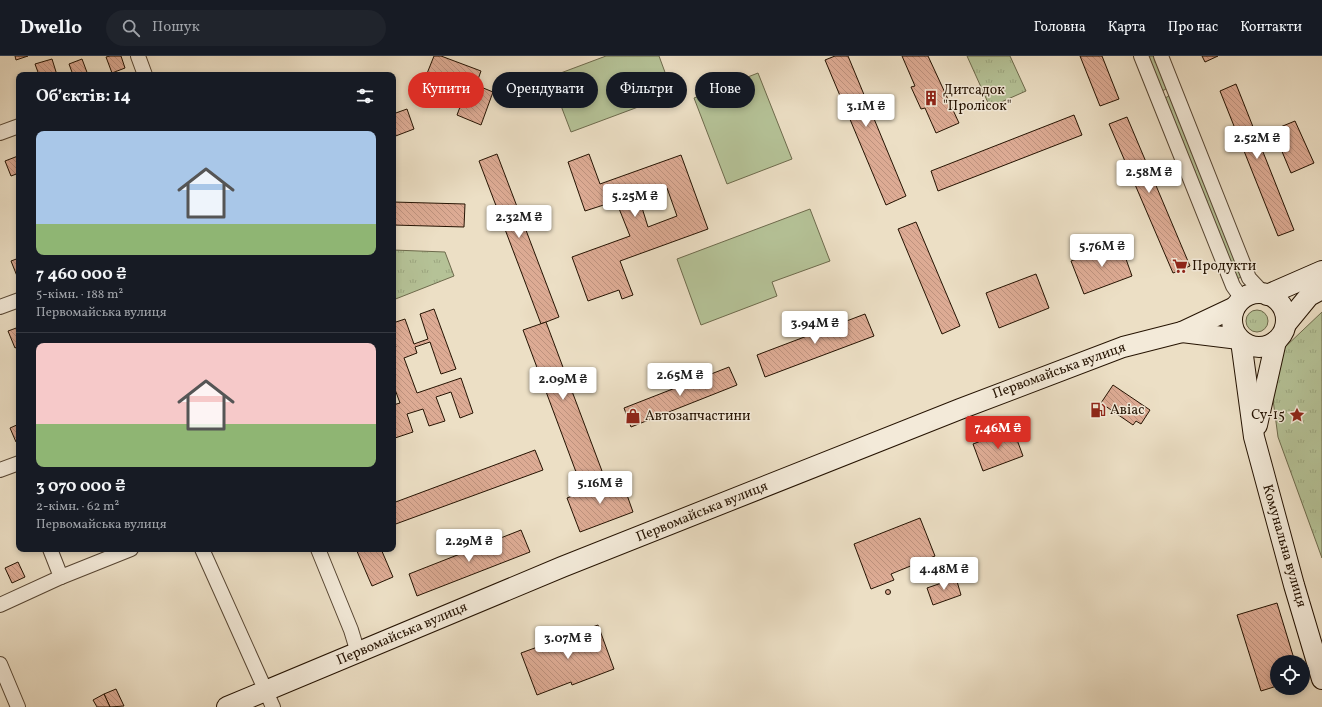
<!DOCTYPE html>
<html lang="uk">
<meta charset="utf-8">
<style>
body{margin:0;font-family:Vollkorn,serif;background:#20242c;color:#f1f3f6;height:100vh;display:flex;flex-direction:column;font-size:15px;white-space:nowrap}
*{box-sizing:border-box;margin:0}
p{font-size:13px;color:#9ea1a6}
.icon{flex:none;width:22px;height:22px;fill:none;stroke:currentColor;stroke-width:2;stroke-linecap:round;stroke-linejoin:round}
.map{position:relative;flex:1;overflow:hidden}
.details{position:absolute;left:16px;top:16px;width:380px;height:480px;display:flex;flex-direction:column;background:#171b24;border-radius:8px;box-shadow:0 2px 6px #0003}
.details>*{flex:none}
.hud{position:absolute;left:408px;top:16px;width:380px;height:36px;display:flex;gap:8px}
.controls{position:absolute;left:1270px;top:599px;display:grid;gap:8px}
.controls a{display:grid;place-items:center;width:40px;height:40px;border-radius:50%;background:#171b24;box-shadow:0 2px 6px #0003;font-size:20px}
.price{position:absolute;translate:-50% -34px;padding:0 9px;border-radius:4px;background:#fff;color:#222;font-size:13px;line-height:26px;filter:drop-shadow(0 1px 2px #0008)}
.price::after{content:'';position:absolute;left:50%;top:24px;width:12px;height:9px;margin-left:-6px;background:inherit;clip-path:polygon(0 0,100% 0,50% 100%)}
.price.current{background:#d93025;color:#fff}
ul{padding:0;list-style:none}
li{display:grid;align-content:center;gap:8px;height:212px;padding:0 20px}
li+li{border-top:1px solid #363941}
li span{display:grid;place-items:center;height:124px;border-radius:8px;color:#555}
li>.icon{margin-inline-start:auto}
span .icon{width:72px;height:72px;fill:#fffc;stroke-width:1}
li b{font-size:17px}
h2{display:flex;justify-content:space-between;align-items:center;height:48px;padding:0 20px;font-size:17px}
.chip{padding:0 14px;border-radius:18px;background:#171b24;box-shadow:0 2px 6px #0003;font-size:14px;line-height:36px}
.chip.current{background:#d93025;color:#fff}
header{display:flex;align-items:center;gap:24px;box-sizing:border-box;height:56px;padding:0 20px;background:#171b24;border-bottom:1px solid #363941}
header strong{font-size:19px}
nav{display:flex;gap:22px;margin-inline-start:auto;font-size:14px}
.search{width:280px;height:36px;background:#20242c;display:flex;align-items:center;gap:10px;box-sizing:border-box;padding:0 14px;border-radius:22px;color:#9ea1a6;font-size:15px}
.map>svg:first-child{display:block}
.grass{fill:url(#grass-tufts);stroke:#6d6a4c}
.pitch{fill:#b5c297;stroke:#6d6a4c}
.building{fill:url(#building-back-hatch);stroke:#251302;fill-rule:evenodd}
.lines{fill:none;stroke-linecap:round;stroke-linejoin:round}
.street-casing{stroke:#574633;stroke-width:16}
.secondary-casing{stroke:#251302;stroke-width:22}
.street{stroke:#f3ead9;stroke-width:14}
.secondary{stroke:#f3ead9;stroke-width:20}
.labels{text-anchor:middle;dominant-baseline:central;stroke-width:3;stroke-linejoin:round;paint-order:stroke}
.poi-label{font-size:14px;fill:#251302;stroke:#f3ead9;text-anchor:start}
.street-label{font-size:14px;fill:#251302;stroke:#f3ead9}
</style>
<header>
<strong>Dwello</strong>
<div class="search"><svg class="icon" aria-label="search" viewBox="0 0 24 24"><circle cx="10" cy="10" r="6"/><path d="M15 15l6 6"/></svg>Пошук</div>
<nav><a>Головна</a><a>Карта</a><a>Про нас</a><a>Контакти</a></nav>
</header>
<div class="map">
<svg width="1322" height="651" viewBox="0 0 1322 651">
<defs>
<pattern id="grass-tufts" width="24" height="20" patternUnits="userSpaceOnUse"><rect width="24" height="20" fill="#b5c297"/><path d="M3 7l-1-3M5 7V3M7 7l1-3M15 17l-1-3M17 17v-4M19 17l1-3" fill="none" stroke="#9ca680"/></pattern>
<pattern id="building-back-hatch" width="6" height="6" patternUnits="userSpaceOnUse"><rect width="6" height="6" fill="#ddab94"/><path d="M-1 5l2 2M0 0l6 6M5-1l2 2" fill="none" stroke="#be927e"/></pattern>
</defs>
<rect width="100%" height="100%" fill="#ecdfc5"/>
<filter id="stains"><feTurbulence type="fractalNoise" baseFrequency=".005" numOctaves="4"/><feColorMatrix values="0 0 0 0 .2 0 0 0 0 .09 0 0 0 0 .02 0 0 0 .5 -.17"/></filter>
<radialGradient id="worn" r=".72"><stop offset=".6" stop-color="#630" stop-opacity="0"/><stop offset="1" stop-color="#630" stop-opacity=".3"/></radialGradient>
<g class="grass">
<polygon points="967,0 1010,0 1026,35 990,51"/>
<polygon points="1148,0 1155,0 1168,32 1162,35"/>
<polygon points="1171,39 1243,220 1237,223 1165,42"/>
<polygon points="393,194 445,196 454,220 393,244"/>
<circle cx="1257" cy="265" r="11"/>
<polygon points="1322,256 1322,502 1278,381 1272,336 1283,293"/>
</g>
<g class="pitch">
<polygon points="606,0 659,0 673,38 571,76 550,21"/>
<polygon points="758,17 792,103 727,128 694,42"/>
<polygon points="810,153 830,205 772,226 777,240 701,269 677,203"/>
</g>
<g class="building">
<polygon points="15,0 28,0 16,4"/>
<polygon points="110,0 121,0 125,12 112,17 106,1"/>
<polygon points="434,0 441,0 481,15 476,29 493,36 481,69 457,59 466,35 426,20"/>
<polygon points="835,0 848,0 906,140 886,149 825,4"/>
<polygon points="902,0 928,0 959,67 936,77 925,52 921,53 911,31 915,30"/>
<polygon points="1080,0 1102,0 1119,43 1100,50"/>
<polygon points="1202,0 1218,0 1205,6"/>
<polygon points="52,3 57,19 39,19 35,8"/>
<polygon points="82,3 88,19 73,19 69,8"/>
<polygon points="1236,28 1294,174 1278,180 1220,35"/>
<polygon points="407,53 414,73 393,81 393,58"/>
<polygon points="1074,59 1082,79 938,135 931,115"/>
<polygon points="1127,61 1190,210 1173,217 1109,68"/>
<polygon points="1295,65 1314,107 1291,117 1273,74"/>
<polygon points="497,98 559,261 541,268 479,105"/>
<path d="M589,98L600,128L681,99L708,173L620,205L633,239L622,243L619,234L588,245L572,201L630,180L616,145L585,155L568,106ZM667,132L677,160L648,171L639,142Z"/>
<polygon points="18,100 19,117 11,120 5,105"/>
<polygon points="393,146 465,148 464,171 393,169"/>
<polygon points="916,166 960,270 942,278 898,173"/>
<polygon points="1120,186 1132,220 1084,238 1071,205"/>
<polygon points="19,202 19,219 17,220 11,205"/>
<polygon points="1036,218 1049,252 999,272 986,237"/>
<polygon points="434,253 456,313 441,318 430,286 415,291 417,297 404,302 417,337 461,322 473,357 460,362 451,336 436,341 445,365 429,370 423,353 407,358 413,376 395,382 393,376 393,349 400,347 393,328 393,292 396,291 393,283 393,267 405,263 414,288 428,283 420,258"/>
<polygon points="865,258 874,280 765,321 757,299"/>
<polygon points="546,266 602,415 579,424 523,274"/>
<polygon points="19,271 19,290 15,292 8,275"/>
<polygon points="729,311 737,329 631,371 624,352"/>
<polygon points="1113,329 1150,354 1141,368 1136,365 1133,369 1101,347"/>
<polygon points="19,368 19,385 16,386 10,372"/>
<polygon points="1013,373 1023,400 983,415 973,388"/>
<polygon points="535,394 543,414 393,469 393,447"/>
<polygon points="621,422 633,456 580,476 567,442"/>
<polygon points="920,462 935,500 891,518 894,524 871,533 854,488"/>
<polygon points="521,474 530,496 417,540 409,518"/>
<polygon points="356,493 381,493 393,521 372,530"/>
<polygon points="18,506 25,521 12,527 5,512"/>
<polygon points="956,522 961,539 933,549 927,532"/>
<circle cx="888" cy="536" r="2.5"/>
<polygon points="1277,547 1295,606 1277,606 1277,630 1261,635 1237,559"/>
<polygon points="598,569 614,613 572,629 571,626 537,639 521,597"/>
<polygon points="116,633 124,650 110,651 104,638"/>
<polygon points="104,638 110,651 97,651 93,644"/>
</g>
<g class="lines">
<g class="street-casing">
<g id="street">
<polyline points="138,0 145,19"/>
<polyline points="1141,0 1233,230 1242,243"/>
<polyline points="1161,0 1249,222 1264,238"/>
<polyline points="0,77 19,70"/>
<polyline points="0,251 19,244"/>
<polyline points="0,414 19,407"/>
<polyline points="50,493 61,521"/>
<polyline points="202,493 273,651"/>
<polyline points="318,493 351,574 358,597"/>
<polyline points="0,549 61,521 131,493"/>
<polyline points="0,608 18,651"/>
</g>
</g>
<g class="secondary-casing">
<g id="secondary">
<circle cx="1259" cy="264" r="27"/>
<polyline points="1267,239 1322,215"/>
<polyline points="1286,268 1309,240 1322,233"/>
<polyline points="1182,276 1239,283"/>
<polyline points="1241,285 1254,381 1294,529 1322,623"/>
<polyline points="1257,369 1276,285"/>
<polyline points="227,651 562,511 960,353 1123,291 1182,276 1235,251"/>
</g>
</g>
<use href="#street" class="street"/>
<use href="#secondary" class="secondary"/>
</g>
<defs>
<g id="building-bare" transform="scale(1.2)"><path d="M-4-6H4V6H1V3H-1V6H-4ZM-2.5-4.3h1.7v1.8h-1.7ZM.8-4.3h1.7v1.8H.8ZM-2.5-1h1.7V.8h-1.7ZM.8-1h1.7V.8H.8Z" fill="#8f2418" stroke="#f3ead9" stroke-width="2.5" paint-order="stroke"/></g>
<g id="supermarket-bare" transform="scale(1.2)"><path d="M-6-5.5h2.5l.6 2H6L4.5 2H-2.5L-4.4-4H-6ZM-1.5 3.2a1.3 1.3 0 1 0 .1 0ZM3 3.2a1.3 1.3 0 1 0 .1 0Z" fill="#8f2418" stroke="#f3ead9" stroke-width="2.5" paint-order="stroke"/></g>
<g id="fuel-bare" transform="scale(1.2)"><path d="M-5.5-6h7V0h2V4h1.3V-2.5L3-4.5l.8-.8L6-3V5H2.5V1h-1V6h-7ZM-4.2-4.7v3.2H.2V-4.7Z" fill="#8f2418" stroke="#f3ead9" stroke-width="2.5" paint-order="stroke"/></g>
<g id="sight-bare" transform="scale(1.2)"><path d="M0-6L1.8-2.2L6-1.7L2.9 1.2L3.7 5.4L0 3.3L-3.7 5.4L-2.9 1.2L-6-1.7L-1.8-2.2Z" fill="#8f2418" stroke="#f3ead9" stroke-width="2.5" paint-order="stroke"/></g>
<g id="shop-bare" transform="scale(1.2)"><path d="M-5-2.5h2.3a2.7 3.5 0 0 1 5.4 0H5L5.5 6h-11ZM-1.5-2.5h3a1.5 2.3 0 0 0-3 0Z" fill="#8f2418" stroke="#f3ead9" stroke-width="2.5" paint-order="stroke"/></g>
</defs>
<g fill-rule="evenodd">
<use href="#building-bare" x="931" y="42"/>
<use href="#supermarket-bare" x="1180" y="210"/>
<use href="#fuel-bare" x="1098" y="354"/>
<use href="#sight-bare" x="1297" y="359"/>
<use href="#shop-bare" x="633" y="360"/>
</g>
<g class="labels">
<g class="poi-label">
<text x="943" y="34">Дитсадок<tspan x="943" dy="16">"Пролісок"</tspan></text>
<text x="1192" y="210">Продукти</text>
<text x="1110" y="354">Авіас</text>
<text x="1285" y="359" text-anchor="end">Су-15</text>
<text x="645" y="360">Автозапчастини</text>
</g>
<g class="street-label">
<text transform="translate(1059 315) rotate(-20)">Первомайська вулиця</text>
<text transform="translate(702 456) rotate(-22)">Первомайська вулиця</text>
<text transform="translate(1284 490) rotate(74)">Комунальна вулиця</text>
<text transform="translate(402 578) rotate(-23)">Первомайська вулиця</text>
</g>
</g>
<rect width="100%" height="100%" filter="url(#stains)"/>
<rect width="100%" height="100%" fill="url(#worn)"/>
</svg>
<div class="controls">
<a><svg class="icon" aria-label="locate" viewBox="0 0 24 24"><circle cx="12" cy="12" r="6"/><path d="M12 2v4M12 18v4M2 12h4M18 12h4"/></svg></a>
</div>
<b class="price" style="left:866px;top:72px">3.1M ₴</b>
<b class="price" style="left:1257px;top:104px">2.52M ₴</b>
<b class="price" style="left:1149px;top:138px">2.58M ₴</b>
<b class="price" style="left:635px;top:162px">5.25M ₴</b>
<b class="price" style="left:519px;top:183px">2.32M ₴</b>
<b class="price" style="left:1102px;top:212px">5.76M ₴</b>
<b class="price" style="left:815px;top:289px">3.94M ₴</b>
<b class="price" style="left:680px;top:341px">2.65M ₴</b>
<b class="price" style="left:563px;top:345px">2.09M ₴</b>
<b class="price current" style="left:998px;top:394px">7.46M ₴</b>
<b class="price" style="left:600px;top:449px">5.16M ₴</b>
<b class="price" style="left:469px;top:507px">2.29M ₴</b>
<b class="price" style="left:944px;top:535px">4.48M ₴</b>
<b class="price" style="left:568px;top:604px">3.07M ₴</b>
<div class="hud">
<a class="chip current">Купити</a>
<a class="chip">Орендувати</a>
<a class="chip">Фільтри</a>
<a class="chip">Нове</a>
</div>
<section class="details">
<h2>Об’єктів: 14<svg class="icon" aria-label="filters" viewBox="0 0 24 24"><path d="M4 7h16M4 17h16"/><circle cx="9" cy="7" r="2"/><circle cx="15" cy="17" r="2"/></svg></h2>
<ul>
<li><span style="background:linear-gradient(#a9c7e8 75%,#8fb573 0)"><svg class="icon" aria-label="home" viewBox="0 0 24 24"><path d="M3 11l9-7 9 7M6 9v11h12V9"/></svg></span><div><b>7 460 000 ₴</b><p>5-кімн. · 188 m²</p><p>Первомайська вулиця</p></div></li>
<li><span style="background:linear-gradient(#f6c9c9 65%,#8fb573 0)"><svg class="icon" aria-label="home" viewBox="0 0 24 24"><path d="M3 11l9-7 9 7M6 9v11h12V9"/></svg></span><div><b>3 070 000 ₴</b><p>2-кімн. · 62 m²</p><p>Первомайська вулиця</p></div></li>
</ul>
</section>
</div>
